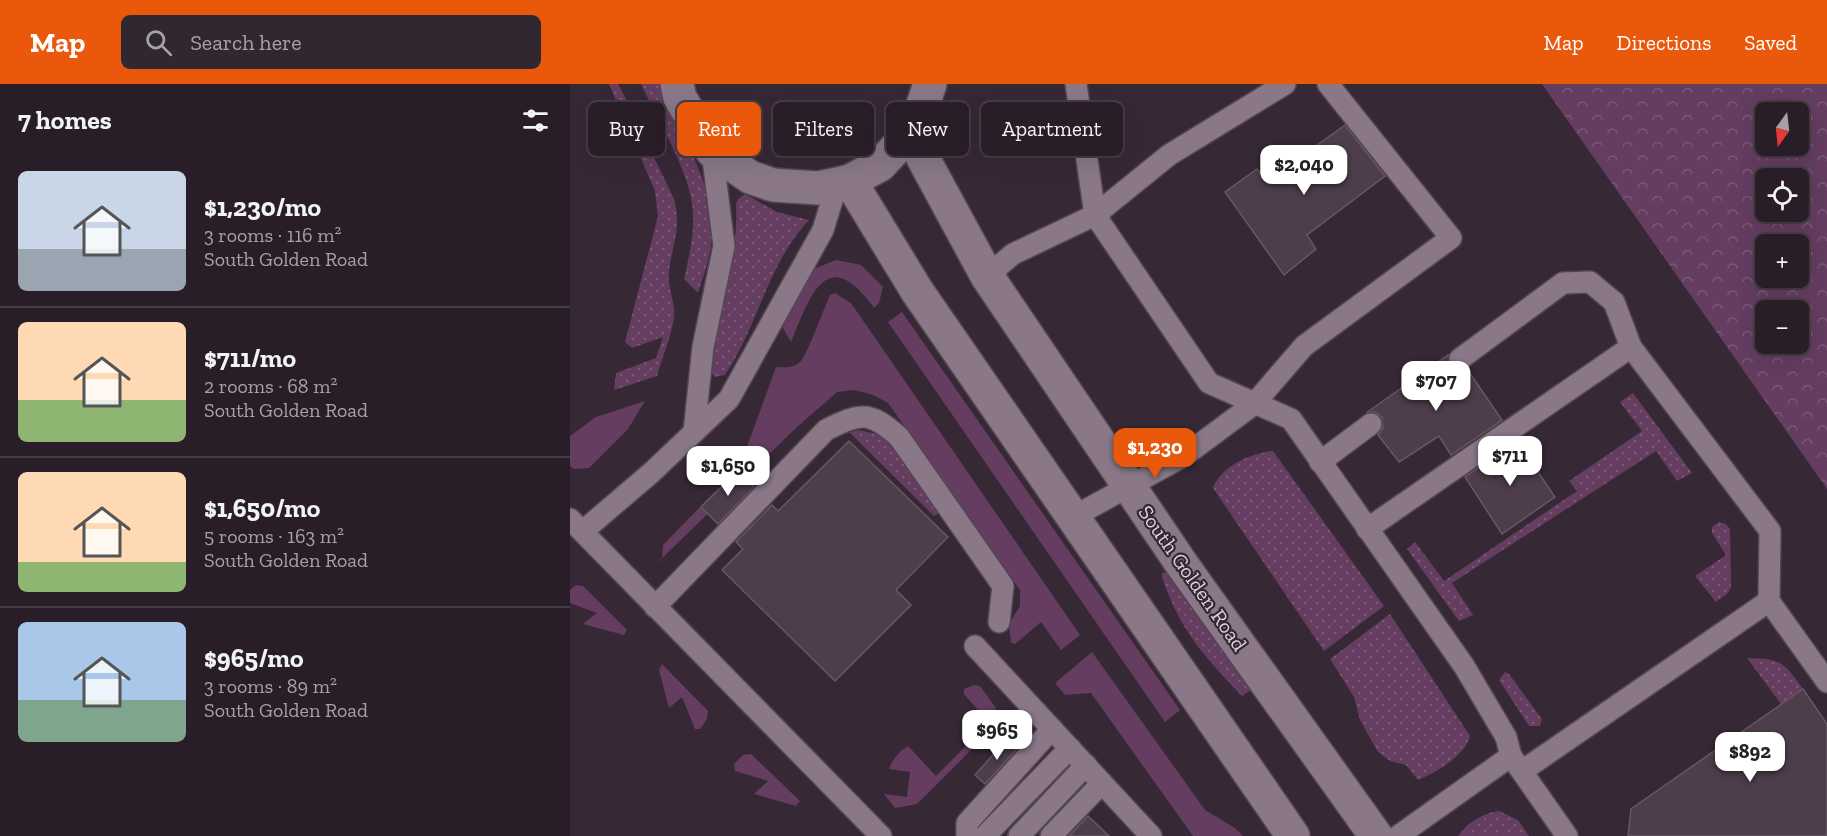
<!DOCTYPE html>
<meta charset="utf-8">
<style>
body{margin:0;font-family:"Zilla Slab",serif;background:#312730;color:#f1f3f6;height:100vh;display:flex;flex-direction:column;font-size:22px;white-space:nowrap}
*{box-sizing:border-box;margin:0}
p{font-size:20px;color:#a5a2a8}
.icon{flex:none;width:33px;height:33px;fill:none;stroke:currentColor;stroke-width:2;stroke-linecap:round;stroke-linejoin:round}
.map{position:relative;flex:1;overflow:hidden}
.side{display:flex;flex-direction:column;background:#291e28;width:570px}
.side>*{flex:none}
.guide{position:absolute;left:18px;top:18px;width:570px;height:54px;display:flex;gap:12px}
.needle{width:39px;rotate:195deg}
.tools{position:absolute;left:1185px;top:18px;display:grid;gap:12px}
.tools a{display:grid;place-items:center;width:54px;height:54px;border-radius:9px;background:#291e28;box-shadow:0 6px 24px #0002,0 0 0 2px #453c45;font-size:30px}
.price{position:absolute;translate:-50% -51px;padding:0 14px;border-radius:12px;background:#fff;color:#222;font-size:20px;line-height:39px;filter:drop-shadow(0 2px 3px #0008)}
.price::after{content:'';position:absolute;left:50%;top:36px;width:18px;height:14px;margin-left:-9px;background:inherit;clip-path:polygon(0 0,100% 0,50% 100%)}
.price.active{background:#ea580c;color:#fff}
ul{padding:0;list-style:none}
li{display:flex;align-items:center;gap:18px;height:150px;padding:0 18px}
li+li{border-top:2px solid #453c45}
li span{display:grid;place-items:center;flex:none;width:168px;height:120px;border-radius:9px;color:#555}
li>.icon{margin-inline-start:auto}
span .icon{width:72px;height:72px;fill:#fffc;stroke-width:1}
li b{font-size:26px}
h2{display:flex;justify-content:space-between;align-items:center;height:72px;padding:0 18px;font-size:26px}
.chip{padding:0 21px;border-radius:9px;background:#291e28;box-shadow:0 6px 24px #0002,0 0 0 2px #453c45;font-size:21px;line-height:54px}
.chip.active{background:#ea580c;color:#fff}
header{display:flex;align-items:center;gap:36px;box-sizing:border-box;height:84px;padding:0 30px;background:#ea580c;color:#fff}
header strong{font-size:28px}
nav{display:flex;gap:33px;margin-inline-start:auto;font-size:21px}
.search{width:420px;height:54px;background:#312730;display:flex;align-items:center;gap:15px;box-sizing:border-box;padding:0 21px;border-radius:9px;color:#a5a2a8;font-size:22px}
main{display:flex;flex:1;min-height:0}
.map>svg:first-child{display:block}
.grass{fill:#643d61}
.park{fill:url(#park-crowns);fill-rule:evenodd}
.garden{fill:url(#garden-dots)}
.building{fill:#4e3e4c;stroke:#685765;stroke-width:1.5}
.lines{fill:none;stroke-linecap:round;stroke-linejoin:round}
.service-casing{stroke:#534751;stroke-width:24}
.secondary-casing{stroke:#534751;stroke-width:36}
.service{stroke:#8a7888;stroke-width:21}
.secondary{stroke:#8a7888;stroke-width:33}
.labels{text-anchor:middle;dominant-baseline:central;stroke-width:4.5;stroke-linejoin:round;paint-order:stroke}
.street-label{font-size:21px;fill:#dcd3db;stroke:#372835}
</style>
<header>
<strong>Map</strong>
<div class="search"><svg class="icon" aria-label="search" viewBox="0 0 24 24"><circle cx="10" cy="10" r="6"/><path d="M15 15l6 6"/></svg>Search here</div>
<nav><a>Map</a><a>Directions</a><a>Saved</a></nav>
</header>
<main>
<section class="side">
<h2>7 homes<svg class="icon" aria-label="filters" viewBox="0 0 24 24"><path d="M4 7h16M4 17h16"/><circle cx="9" cy="7" r="2"/><circle cx="15" cy="17" r="2"/></svg></h2>
<ul>
<li><span style="background:linear-gradient(#c9d6e8 65%,#9aa5b1 0)"><svg class="icon" aria-label="home" viewBox="0 0 24 24"><path d="M3 11l9-7 9 7M6 9v11h12V9"/></svg></span><div><b>$1,230/mo</b><p>3 rooms · 116 m²</p><p>South Golden Road</p></div></li>
<li><span style="background:linear-gradient(#ffd9b3 65%,#8fb573 0)"><svg class="icon" aria-label="home" viewBox="0 0 24 24"><path d="M3 11l9-7 9 7M6 9v11h12V9"/></svg></span><div><b>$711/mo</b><p>2 rooms · 68 m²</p><p>South Golden Road</p></div></li>
<li><span style="background:linear-gradient(#ffd9b3 75%,#8fb573 0)"><svg class="icon" aria-label="home" viewBox="0 0 24 24"><path d="M3 11l9-7 9 7M6 9v11h12V9"/></svg></span><div><b>$1,650/mo</b><p>5 rooms · 163 m²</p><p>South Golden Road</p></div></li>
<li><span style="background:linear-gradient(#a9c7e8 65%,#7fa58c 0)"><svg class="icon" aria-label="home" viewBox="0 0 24 24"><path d="M3 11l9-7 9 7M6 9v11h12V9"/></svg></span><div><b>$965/mo</b><p>3 rooms · 89 m²</p><p>South Golden Road</p></div></li>
</ul>
</section>
<div class="map">
<svg width="1257" height="752" viewBox="0 0 1257 752">
<defs>
<pattern id="park-crowns" width="20" height="18" patternUnits="userSpaceOnUse" patternTransform="scale(1.5)"><rect width="20" height="18" fill="#643d61"/><path d="M2 6a3 3 0 1 1 6 0M12 15a3 3 0 1 1 6 0" fill="none" stroke="#7a5877"/></pattern>
<pattern id="garden-dots" width="8" height="8" patternUnits="userSpaceOnUse" patternTransform="scale(1.5)"><rect width="8" height="8" fill="#643d61"/><path d="M2 2h.1M6 6h.1" fill="none" stroke="#7a5877" stroke-width="1.8" stroke-linecap="round"/></pattern>
</defs>
<rect width="100%" height="100%" fill="#372835"/>
<g class="grass">
<path d="M266,176L291,181L313,203L309,219L304,224C257,159 241,210 221,258L211,241L236,188Z"/>
<path d="M265,209L281,219L510,551L491,566L471,538L445,560L441,559L439,540L450,522V506L318,319L303,311L284,306L267,308L226,344L84,482L92,475L93,461L170,382L206,283C215,283 222,285 230,278C237,272 254,224 260,211Z"/>
<polygon points="332,228 610,626 595,638 318,238"/>
<polygon points="75,317 58,345 19,384 4,385 0,382 0,352 26,333"/>
<polygon points="6,501 13,502 57,546 54,551 13,540 27,529 0,519 0,506"/>
<polygon points="522,568 635,726 665,744 673,752 623,752 521,609 495,611 485,599"/>
<polygon points="92,580 138,627 137,635 130,645 125,645 112,613 99,624 89,586"/>
<path d="M404,601L410,602L426,624L422,645L347,720L325,724L314,710L337,713L340,688L319,685C323,674 329,668 338,662L366,692L419,639L394,610V605Z"/>
<polygon points="181,670 230,717 226,722 184,710 198,697 165,687 164,680 173,671"/>
</g>
<path class="park" d="M972,0H1257V405ZM1196,28H1228V62H1196ZM1196,94H1228V128H1196ZM1196,160H1228V194H1196ZM1196,226H1228V260H1196Z"/>
<g class="garden">
<path d="M39,0H48L56,15L104,115C112,143 102,161 99,188C97,203 106,219 104,234C101,253 92,273 87,292L44,306L46,289L86,274L93,253L62,264L55,258L88,132L85,107Z"/>
<path d="M71,0H90C110,53 148,101 141,160C139,177 133,194 128,209L114,195C119,173 124,152 123,130C123,93 87,35 71,0Z"/>
<path d="M175,110L207,128L239,136C195,184 190,239 155,291L145,293L137,284C148,229 169,177 166,120L168,115Z"/>
<polygon points="1063,309 1122,389 1107,397 1086,367 882,499 903,531 889,537 837,465 845,458 874,497 1007,407 999,397 1072,347 1050,318"/>
<polygon points="289,346 315,352 369,429 364,432 279,348"/>
<path d="M703,367L814,522L754,567L643,404C650,383 681,369 703,367Z"/>
<polygon points="1149,438 1156,440 1160,445 1161,503 1158,509 1146,518 1125,492 1156,471 1142,449 1142,443"/>
<path d="M599,488L682,605L672,612C634,572 610,547 592,493V489Z"/>
<path d="M820,530L900,652C896,671 865,689 848,696L836,681L820,677L808,668L790,636L784,613L760,575Z"/>
<path d="M1177,574C1211,575 1213,577 1233,605L1211,620Z"/>
<polygon points="935,588 939,590 972,635 970,642 959,642 929,596"/>
<path d="M929,727L948,736L959,752H888C899,737 912,730 929,727Z"/>
</g>
<g class="building">
<polygon points="775,41 815,92 737,151 746,165 714,191 655,108 687,85 697,97"/>
<polygon points="878,271 880,283 891,288 897,285 932,336 881,371 869,352 829,378 808,351 813,344 812,333 805,328 796,329"/>
<polygon points="279,357 378,453 326,506 341,521 265,597 152,486 173,465 166,458 202,421 208,427"/>
<polygon points="947,357 985,413 932,450 895,393"/>
<polygon points="168,387 184,403 148,440 131,423"/>
<polygon points="1233,605 1257,640 1257,752 1058,752 1061,725"/>
<polygon points="438,654 448,664 415,700 405,691"/>
<polygon points="518,732 539,752 499,752"/>
</g>
<g class="lines">
<g class="service-casing">
<g id="service">
<polyline points="506,0 525,131 639,299 721,335 894,582 936,653 941,672 997,752"/>
<polyline points="417,192 443,170 525,131 599,71 715,0"/>
<polyline points="890,275 993,199 1020,198 1044,218 1061,263 1200,447 1199,517 1257,598"/>
<polyline points="124,348 133,263 154,162 142,67"/>
<polyline points="750,378 801,340"/>
<polyline points="503,433 614,372 684,320 734,262 881,154 758,0"/>
<polyline points="0,435 311,752"/>
<polyline points="797,445 1061,263"/>
<polyline points="13,447 81,389 159,315 253,146 267,100"/>
<path d="M85,523L256,346C290,329 299,326 329,353L433,502L429,538"/>
<polyline points="405,562 581,752"/>
<polyline points="952,687 1199,517"/>
<polyline points="397,752 397,739 482,645"/>
<polyline points="415,752 500,664"/>
<polyline points="449,752 516,681"/>
<polyline points="481,752 532,699"/>
<polyline points="828,752 941,672"/>
</g>
</g>
<g class="secondary-casing">
<g id="secondary">
<polyline points="107,0 110,14 142,67 180,93 203,101 248,104 280,97 310,81 345,44 360,0"/>
<polyline points="345,44 353,74 417,192 613,482 806,752"/>
<polyline points="280,97 347,207 723,752"/>
</g>
</g>
<use href="#service" class="service"/>
<use href="#secondary" class="secondary"/>
</g>
<g class="labels">
<g class="street-label">
<text transform="translate(623 494) rotate(55)">South Golden Road</text>
</g>
</g>
</svg>
<div class="tools">
<a><svg class="needle" viewBox="-14 -14 28 28"><path d="M0-13l5 13h-10z" fill="#e53935"/><path d="M0 13l5-13h-10z" fill="#a5a2a8"/></svg></a>
<a><svg class="icon" aria-label="locate" viewBox="0 0 24 24"><circle cx="12" cy="12" r="6"/><path d="M12 2v4M12 18v4M2 12h4M18 12h4"/></svg></a>
<a>+</a>
<a>−</a>
</div>
<b class="price" style="left:734px;top:112px">$2,040</b>
<b class="price" style="left:866px;top:328px">$707</b>
<b class="price active" style="left:585px;top:395px">$1,230</b>
<b class="price" style="left:940px;top:403px">$711</b>
<b class="price" style="left:158px;top:413px">$1,650</b>
<b class="price" style="left:427px;top:677px">$965</b>
<b class="price" style="left:1180px;top:699px">$892</b>
<div class="guide">
<a class="chip">Buy</a>
<a class="chip active">Rent</a>
<a class="chip">Filters</a>
<a class="chip">New</a>
<a class="chip">Apartment</a>
</div>
</div>
</main>
